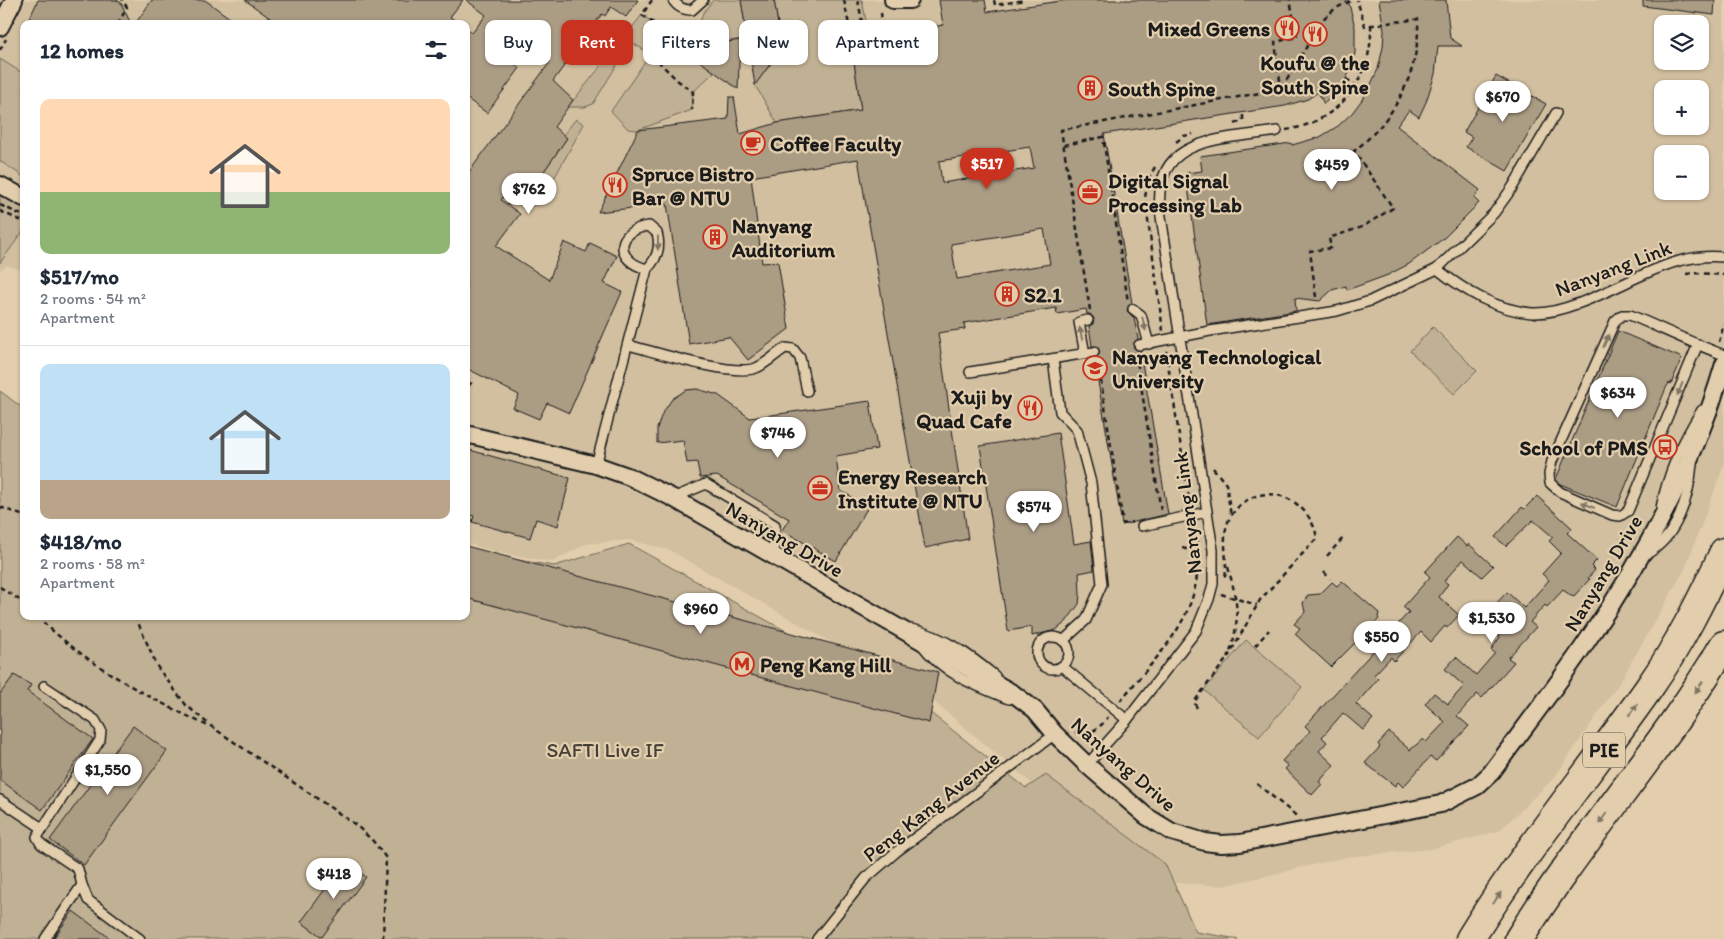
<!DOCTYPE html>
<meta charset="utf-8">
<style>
body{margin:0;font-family:Itim,sans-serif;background:#f6f6f7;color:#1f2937;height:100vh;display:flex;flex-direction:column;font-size:19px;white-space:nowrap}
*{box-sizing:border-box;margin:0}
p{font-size:16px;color:#747a83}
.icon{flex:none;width:28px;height:28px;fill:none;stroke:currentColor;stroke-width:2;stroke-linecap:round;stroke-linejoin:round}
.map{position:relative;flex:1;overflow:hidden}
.drawer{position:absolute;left:20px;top:20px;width:450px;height:600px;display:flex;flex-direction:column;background:#fff;border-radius:10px;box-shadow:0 1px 4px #0004}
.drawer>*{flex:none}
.banner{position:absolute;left:485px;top:20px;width:475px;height:45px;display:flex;gap:10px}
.fabs{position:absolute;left:1654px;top:15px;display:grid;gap:10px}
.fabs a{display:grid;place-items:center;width:55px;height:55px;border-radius:10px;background:#fff;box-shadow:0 1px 4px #0004;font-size:25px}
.price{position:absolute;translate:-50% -42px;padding:0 11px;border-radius:18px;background:#fff;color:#222;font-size:16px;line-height:32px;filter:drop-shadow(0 1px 2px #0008)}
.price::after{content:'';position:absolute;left:50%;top:30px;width:15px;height:11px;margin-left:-8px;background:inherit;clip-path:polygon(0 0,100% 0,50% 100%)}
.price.active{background:#c8321e;color:#fff}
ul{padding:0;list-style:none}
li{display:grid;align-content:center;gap:10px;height:265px;padding:0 20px}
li+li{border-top:1px solid #e0e1e3}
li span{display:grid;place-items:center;height:155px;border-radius:10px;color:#555}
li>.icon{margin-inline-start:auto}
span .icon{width:90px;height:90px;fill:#fffc;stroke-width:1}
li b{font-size:21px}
h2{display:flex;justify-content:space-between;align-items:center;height:60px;padding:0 20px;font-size:21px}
.pill{padding:0 18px;border-radius:10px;background:#fff;box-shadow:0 1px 4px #0004;font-size:18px;line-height:45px}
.pill.active{background:#c8321e;color:#fff}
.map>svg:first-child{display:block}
.built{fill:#d2bfa0;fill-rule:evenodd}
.green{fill:#c1b194;stroke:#6e6658}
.building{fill:#ab9c84;stroke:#1c1c1c;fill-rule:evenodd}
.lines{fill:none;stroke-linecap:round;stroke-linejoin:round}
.lane-casing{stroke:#1c1c1c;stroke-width:12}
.street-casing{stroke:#1c1c1c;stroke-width:20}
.highway-casing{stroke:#1c1c1c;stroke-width:31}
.path{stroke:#1c1c1c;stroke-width:2.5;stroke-dasharray:5 4;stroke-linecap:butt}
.lane{stroke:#e2ceac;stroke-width:9}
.street{stroke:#e2ceac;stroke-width:16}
.highway{stroke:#e2ceac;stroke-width:28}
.oneway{fill:#7f7564}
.labels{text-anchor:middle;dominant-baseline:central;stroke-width:4.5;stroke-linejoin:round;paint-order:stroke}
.shield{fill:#e2ceac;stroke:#575147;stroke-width:1}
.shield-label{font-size:20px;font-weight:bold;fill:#1c1c1c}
.poi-label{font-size:21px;font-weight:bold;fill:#1c1c1c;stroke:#e2ceac;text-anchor:start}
.street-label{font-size:21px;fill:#1c1c1c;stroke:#e2ceac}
.park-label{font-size:21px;fill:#45413a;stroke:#e2ceac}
</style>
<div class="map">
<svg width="1724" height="939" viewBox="0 0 1724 939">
<rect width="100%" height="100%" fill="#e2ceac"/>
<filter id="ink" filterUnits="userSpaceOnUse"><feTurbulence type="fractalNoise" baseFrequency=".02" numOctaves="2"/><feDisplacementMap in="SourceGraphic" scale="10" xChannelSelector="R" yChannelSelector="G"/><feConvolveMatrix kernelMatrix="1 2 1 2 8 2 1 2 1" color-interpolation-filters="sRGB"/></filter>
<g filter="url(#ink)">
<path class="built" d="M0,0H1724V465L1685,569L1621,680L1554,778L1499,831L1431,849L1346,857L1223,886L1166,882L1036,787L932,700L669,550L629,540L586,544L552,562L496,552L466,543V24H24V271L7,265L0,270ZM1662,24H1700V61H1662ZM1662,89H1700V126H1662ZM1662,154H1700V191H1662Z"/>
<g class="green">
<polygon points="713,0 741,0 747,38 709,45 698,28 703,13"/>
<polygon points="774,0 862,0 872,51 853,55 861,110 777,123 755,85 782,48"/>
<polygon points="642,15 668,33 714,72 693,92 692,110 638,130 628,129 611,111 650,54 631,42 593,104 585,107 568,107"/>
<polygon points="0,59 24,74 24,177 0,161"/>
<polygon points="576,119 584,124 552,182 539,192 529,193 567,138 563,135"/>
<polygon points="0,194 24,206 24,230 0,263"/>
<polygon points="1433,327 1477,371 1454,394 1410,351"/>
<polygon points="0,391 24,409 24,616 466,616 466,547 493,556 554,566 629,544 923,707 1026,788 1046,775 1165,864 1196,932 1238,939 0,939"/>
<polygon points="1246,640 1302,687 1259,737 1204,690"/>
</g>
<g class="building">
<polygon points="38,0 117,0 121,3 131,24 27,24"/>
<polygon points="152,0 205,0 238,24 135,24"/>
<polygon points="245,0 463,0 450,17 460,24 278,24"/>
<polygon points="466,0 638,0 626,17 611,7 605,16 602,14 553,81 573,100 554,127 567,138 529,193 514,181 501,200 520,214 496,246 549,280 564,242 586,252 590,243 617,256 604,283 622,292 569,413 547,403 539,419 513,408 519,395 466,368 466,176 550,62 520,40 507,58 520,68 487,113 466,98 466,28 472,33 486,15"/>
<polygon points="741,0 774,0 782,48 755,85"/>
<path d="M939,0H985L987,12L1067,0H1348L1355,27V53L1348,75L1343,84L1324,104L1318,92L1308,99L1285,106L1104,134L1132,303L1128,306L1127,311L1134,318L1138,339L1133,346L1135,349L1140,351L1168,514L1122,525L1094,358L1098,356L1100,352L1097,346H1092L1089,326L1093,324L1094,318L1090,314H1087L1086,309L1057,314L1056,308L964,323L965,329L938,333L968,539L925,548L858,159L751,177L762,263L778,262L789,329L748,360L729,337L689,344L667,204L598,212L638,130L728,119L729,97H734L740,134L777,123L861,110L853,55L872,51L911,53L909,40L934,35L933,27L943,25ZM1030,147L1034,168L942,183L939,161ZM1044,229L1050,264L957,279L951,244Z"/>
<polygon points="1379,0 1446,0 1450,38 1462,46 1438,46 1435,74 1426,102 1419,117 1409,110 1397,126 1480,190 1474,198 1479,203 1444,238 1409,264 1388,275 1347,290 1346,286 1332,290 1320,301 1295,298 1296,311 1207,325 1186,173 1202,171 1200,156 1291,143 1292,145 1320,137 1338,126 1352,113 1367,93 1378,69 1383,47 1384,30"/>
<polygon points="1643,0 1715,0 1714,15 1643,6"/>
<polygon points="740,40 738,89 683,49"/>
<polygon points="1496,76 1546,104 1507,171 1466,147 1472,137 1464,132"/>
<polygon points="1618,331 1682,358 1671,384 1669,383 1666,388 1617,507 1560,484 1556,479"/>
<polygon points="697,389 718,395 750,418 870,401 877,449 836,456 840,490 868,507 836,561 782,530 789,519 717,476 700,478 697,462 687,463 683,440 657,443 657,428 662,414 672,399 686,390"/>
<polygon points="1058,433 1074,544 1091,541 1094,570 1079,573 1080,594 1079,604 1066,622 1056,630 1032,636 1032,627 1008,631 980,446"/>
<polygon points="466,449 570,478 558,526 536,519 530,538 472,522 474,516 466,514"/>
<polygon points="1537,496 1572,528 1567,533 1597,560 1591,566 1595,570 1588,578 1590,579 1573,597 1563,590 1547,607 1545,605 1530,622 1536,627 1508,658 1514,662 1482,698 1477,694 1457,716 1469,726 1436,761 1430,757 1403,787 1398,782 1395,786 1365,763 1380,747 1378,744 1389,732 1410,750 1423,739 1426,742 1445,722 1425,704 1434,693 1448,704 1464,686 1445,669 1456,657 1476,675 1495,653 1491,650 1500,637 1479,618 1490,606 1492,608 1507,592 1524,608 1549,580 1542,574 1561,553 1549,541 1553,537 1533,520 1506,546 1495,537 1522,507 1524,509"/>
<polygon points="1457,537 1467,546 1469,544 1493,566 1482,577 1463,560 1444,581 1448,584 1439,597 1459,615 1447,628 1445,626 1431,642 1421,632 1394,661 1391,657 1374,675 1378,679 1356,704 1373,719 1363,730 1343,713 1322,737 1327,742 1319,751 1334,765 1319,782 1322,784 1312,795 1285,769 1288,766 1282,761 1310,731 1305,726 1409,612 1403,607 1430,577 1425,572"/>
<polygon points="466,546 938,672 929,723 466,598"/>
<polygon points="1342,581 1379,613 1378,617 1379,619 1331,667 1295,634 1300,628 1294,624 1305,612 1303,603 1308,595 1320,594 1332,582 1337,586"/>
<polygon points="14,675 31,685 27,691 93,739 42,810 0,780 0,694"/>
<polygon points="133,726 167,751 84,865 50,840"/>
<polygon points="345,862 366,877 322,937 301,922"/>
<polygon points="73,911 111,939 53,939"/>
</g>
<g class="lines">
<g class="lane-casing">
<g id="lane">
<path d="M673,0C678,8 684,10 692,10L703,0"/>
<path d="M1437,269C1465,291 1496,310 1532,313C1563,315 1612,289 1640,276C1669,263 1692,254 1724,257"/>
<polyline points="1133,309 1141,315 1149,344"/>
<path d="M1698,344L1628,511L1620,516L1612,515L1560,492L1550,483L1549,474L1552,461L1615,321L1622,315H1630C1661,328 1692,343 1724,355"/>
<path d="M628,345C656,352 732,377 756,368C766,364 776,354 785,348L793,349L800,358L807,391"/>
<polyline points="1139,345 1210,331 1337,311 1370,301 1437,269 1494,213 1512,188 1556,113"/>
<polyline points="1085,354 1079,322 1088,320"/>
<polyline points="1053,359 1060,412 1077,430 1091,483 1102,584 1086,620 1063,641"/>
<polyline points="970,372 1094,352"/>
<path d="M596,465L647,269C657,259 661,247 657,233L649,226C615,230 614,261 647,269"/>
<polyline points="673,498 706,484 775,525 774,558"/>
<path d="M1661,508C1668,472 1683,440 1702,410"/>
<polyline points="1142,526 1207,512"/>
<path d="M1645,555C1677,538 1689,498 1692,464"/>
<path d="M911,629C943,636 970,655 995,676"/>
<circle cx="1053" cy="653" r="16"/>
<path d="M922,645C945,675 976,686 1009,699"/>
<polyline points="1062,666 1127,720"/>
<polyline points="44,686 95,720 101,730 100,740 37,837 41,844 78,869 82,885 45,939"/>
<path d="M1087,765L1127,720L1196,631L1209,599L1213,584V550L1160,210C1153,135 1223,140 1277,131"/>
<polyline points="0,800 42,828"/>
<polyline points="82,885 88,900 140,939"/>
<polyline points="817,939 866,878 896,852 1055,734"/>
</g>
</g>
<g class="street-casing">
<g id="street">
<polyline points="893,0 910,0"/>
<polyline points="0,27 14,0"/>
<polyline points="0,185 24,198"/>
<path d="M466,434L596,465L630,477L673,498L1014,694L1035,710L1055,734L1087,765L1146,816L1172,832L1205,842L1221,844L1240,843L1441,804L1477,786L1491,773C1523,729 1557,686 1587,641C1646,556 1695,463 1724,364"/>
</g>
</g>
<g class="highway-casing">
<g id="highway">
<path d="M1470,939C1524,851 1590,772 1649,688C1679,645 1702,599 1724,552"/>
<path d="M1519,939C1582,837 1663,749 1724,645"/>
</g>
</g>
<g class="path">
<polyline points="652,0 642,15 668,33 657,46 660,63 677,80 693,92 692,110"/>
<polyline points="844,0 854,50"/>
<polyline points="858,0 867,49"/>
<polyline points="994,0 995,5 1025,0"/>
<polyline points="881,13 885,45"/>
<polyline points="118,24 127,7 122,0"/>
<polyline points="866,37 884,35"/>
<polyline points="0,50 6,39"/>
<polyline points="1346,79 1365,91"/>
<polyline points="1282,88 1323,19 1336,8 1353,0"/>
<polyline points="1235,124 1243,120 1243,113"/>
<path d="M1286,130C1339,122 1373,78 1371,25"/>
<polyline points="1176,142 1184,136 1193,134"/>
<polyline points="1064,145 1103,137 1128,302"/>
<polyline points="1155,167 1148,179 1145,198 1163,331"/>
<polyline points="0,205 24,216"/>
<polyline points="0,211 24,222"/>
<polyline points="1686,274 1698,273 1724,275"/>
<path d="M1316,297L1310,251L1331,248L1329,238L1362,227L1393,208L1354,151C1395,119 1420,73 1418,19L1365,26L1357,0"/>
<polyline points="1090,310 1061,130 1281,89 1275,42 1297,37 1290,0"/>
<polyline points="1719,342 1724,324"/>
<polyline points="1166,351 1190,506"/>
<polyline points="1136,354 1161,511"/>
<polyline points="1098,362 1123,524 1132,522"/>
<polyline points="466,375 471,383 466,388"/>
<polyline points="466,413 472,419"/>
<polyline points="1213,468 1226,484 1231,516"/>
<polyline points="0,507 24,516"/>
<polyline points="1182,548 1190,550 1197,557"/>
<polyline points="1327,556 1343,538"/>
<path d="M1228,567C1237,600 1241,618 1230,652"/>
<polyline points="1324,572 1330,579"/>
<polyline points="1606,572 1613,576"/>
<path d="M1225,577C1229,557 1219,535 1231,516C1256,477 1309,494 1317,538L1260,600L1228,657"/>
<polyline points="0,587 24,603"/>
<polyline points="1221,594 1257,605"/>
<path d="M37,616C85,664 147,697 208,726"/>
<polyline points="135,616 158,668 186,705 212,727 356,825 373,841 386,858 383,939"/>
<polyline points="1255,646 1269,630"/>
<path d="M1120,701C1168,643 1211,608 1194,526"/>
<polyline points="1197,708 1194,702 1228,657"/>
<path d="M1075,732C1089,737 1100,728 1108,717"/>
<polyline points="1257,784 1299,818"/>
</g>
<use href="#lane" class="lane"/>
<use href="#street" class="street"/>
<use href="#highway" class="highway"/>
</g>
<defs><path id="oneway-solid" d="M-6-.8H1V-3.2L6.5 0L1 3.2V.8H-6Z" transform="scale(1.25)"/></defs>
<g class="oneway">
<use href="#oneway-solid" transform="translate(658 243) rotate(90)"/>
<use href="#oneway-solid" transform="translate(1144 324) rotate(76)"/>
<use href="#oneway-solid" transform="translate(1081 334) rotate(-102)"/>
<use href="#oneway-solid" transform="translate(1606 341) rotate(-66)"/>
<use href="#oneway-solid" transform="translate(1680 389) rotate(112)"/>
<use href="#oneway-solid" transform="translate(1588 505) rotate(-156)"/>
<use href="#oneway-solid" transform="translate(1699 687) rotate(123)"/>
<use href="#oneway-solid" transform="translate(1633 710) rotate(-54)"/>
<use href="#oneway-solid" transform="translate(1603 818) rotate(127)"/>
<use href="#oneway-solid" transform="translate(1497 898) rotate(-56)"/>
</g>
</g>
<defs>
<g id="restaurant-ring" transform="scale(1.25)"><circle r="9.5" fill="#e2ceac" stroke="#c8321e" stroke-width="1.5"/><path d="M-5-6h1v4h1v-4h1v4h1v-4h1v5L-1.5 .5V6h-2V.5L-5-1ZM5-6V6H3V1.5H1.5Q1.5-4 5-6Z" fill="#c8321e"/></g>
<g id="building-ring" transform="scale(1.25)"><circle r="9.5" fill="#e2ceac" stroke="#c8321e" stroke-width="1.5"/><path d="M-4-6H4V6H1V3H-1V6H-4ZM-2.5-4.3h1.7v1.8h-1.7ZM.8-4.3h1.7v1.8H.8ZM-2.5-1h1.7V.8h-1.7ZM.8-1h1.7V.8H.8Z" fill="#c8321e"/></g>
<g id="cafe-ring" transform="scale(1.25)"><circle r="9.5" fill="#e2ceac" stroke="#c8321e" stroke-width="1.5"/><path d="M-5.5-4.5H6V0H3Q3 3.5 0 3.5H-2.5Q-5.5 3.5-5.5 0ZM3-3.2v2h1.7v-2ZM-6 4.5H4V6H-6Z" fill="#c8321e"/></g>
<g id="office-ring" transform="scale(1.25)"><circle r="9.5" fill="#e2ceac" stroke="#c8321e" stroke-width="1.5"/><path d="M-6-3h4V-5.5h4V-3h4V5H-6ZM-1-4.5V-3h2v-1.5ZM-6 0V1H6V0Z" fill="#c8321e"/></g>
<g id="university-ring" transform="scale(1.25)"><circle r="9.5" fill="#e2ceac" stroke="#c8321e" stroke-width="1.5"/><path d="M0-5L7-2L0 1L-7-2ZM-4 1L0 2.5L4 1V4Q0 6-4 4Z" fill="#c8321e"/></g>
<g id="bus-ring" transform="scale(1.25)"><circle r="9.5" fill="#e2ceac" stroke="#c8321e" stroke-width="1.5"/><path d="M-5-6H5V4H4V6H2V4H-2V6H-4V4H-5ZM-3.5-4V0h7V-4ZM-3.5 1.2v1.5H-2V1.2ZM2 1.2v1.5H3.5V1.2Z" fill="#c8321e"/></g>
<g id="metro-ring" transform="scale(1.25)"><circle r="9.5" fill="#e2ceac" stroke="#c8321e" stroke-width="1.5"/><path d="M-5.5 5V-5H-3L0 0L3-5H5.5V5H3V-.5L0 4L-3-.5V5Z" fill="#c8321e"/></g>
</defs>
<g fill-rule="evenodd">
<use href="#restaurant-ring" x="1287" y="28"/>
<use href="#restaurant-ring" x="1315" y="34"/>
<use href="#building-ring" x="1090" y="88"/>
<use href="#cafe-ring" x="753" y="143"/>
<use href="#restaurant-ring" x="615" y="185"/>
<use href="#office-ring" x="1090" y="192"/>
<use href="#building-ring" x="715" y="237"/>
<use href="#building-ring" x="1007" y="294"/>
<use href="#university-ring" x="1095" y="368"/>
<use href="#restaurant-ring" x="1030" y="408"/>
<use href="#bus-ring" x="1665" y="447"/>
<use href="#office-ring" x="820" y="488"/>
<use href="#metro-ring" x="742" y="664"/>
</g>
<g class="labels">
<rect class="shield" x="1583" y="732.5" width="42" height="35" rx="4"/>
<g class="shield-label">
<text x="1604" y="750">PIE</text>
</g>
<g class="poi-label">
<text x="1270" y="28" text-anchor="end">Mixed Greens</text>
<text x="1315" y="62" text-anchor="middle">Koufu @ the<tspan x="1315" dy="24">South Spine</tspan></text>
<text x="1108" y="88">South Spine</text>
<text x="770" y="143">Coffee Faculty</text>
<text x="632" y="173">Spruce Bistro<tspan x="632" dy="24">Bar @ NTU</tspan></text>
<text x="1108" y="180">Digital Signal<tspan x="1108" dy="24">Processing Lab</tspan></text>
<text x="732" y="225">Nanyang<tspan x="732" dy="24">Auditorium</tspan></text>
<text x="1024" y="294">S2.1</text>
<text x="1112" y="356">Nanyang Technological<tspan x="1112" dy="24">University</tspan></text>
<text x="1012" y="396" text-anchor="end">Xuji by<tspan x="1012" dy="24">Quad Cafe</tspan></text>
<text x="1648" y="447" text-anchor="end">School of PMS</text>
<text x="838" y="476">Energy Research<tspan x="838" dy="24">Institute @ NTU</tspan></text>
<text x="760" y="664">Peng Kang Hill</text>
</g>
<g class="street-label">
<text transform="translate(1613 268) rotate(-21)">Nanyang Link</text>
<text transform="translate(1187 513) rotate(-97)">Nanyang Link</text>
<text transform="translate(785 539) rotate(30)">Nanyang Drive</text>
<text transform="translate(1603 573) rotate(-59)">Nanyang Drive</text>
<text transform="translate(1124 764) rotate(41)">Nanyang Drive</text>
<text transform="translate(931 806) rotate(-38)">Peng Kang Avenue</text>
</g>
<g class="park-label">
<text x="605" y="749">SAFTI Live IF</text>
</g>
</g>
</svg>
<div class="fabs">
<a><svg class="icon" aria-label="layers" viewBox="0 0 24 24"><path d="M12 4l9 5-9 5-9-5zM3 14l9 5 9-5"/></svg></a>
<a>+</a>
<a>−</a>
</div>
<b class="price" style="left:1503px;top:123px">$670</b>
<b class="price active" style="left:987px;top:190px">$517</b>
<b class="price" style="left:1332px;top:191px">$459</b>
<b class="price" style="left:529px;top:215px">$762</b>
<b class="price" style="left:1618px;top:419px">$634</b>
<b class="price" style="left:778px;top:459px">$746</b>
<b class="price" style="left:1034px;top:533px">$574</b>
<b class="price" style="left:701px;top:635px">$960</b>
<b class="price" style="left:1492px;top:644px">$1,530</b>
<b class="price" style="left:1382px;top:663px">$550</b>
<b class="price" style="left:108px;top:796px">$1,550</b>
<b class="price" style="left:334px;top:900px">$418</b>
<div class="banner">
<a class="pill">Buy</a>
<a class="pill active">Rent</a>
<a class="pill">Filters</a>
<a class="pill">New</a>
<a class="pill">Apartment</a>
</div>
<section class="drawer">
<h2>12 homes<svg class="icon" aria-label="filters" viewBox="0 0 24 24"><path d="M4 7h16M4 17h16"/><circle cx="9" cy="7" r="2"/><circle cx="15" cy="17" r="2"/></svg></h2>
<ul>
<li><span style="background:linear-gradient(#ffd9b3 60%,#8fb573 0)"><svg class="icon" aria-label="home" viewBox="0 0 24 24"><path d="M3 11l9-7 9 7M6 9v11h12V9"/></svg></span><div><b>$517/mo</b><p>2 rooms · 54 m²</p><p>Apartment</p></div></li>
<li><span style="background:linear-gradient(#bfe0f5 75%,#b9a48a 0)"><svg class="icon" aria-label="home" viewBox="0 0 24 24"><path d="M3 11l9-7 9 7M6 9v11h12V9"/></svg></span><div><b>$418/mo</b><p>2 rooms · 58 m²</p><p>Apartment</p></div></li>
</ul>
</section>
</div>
